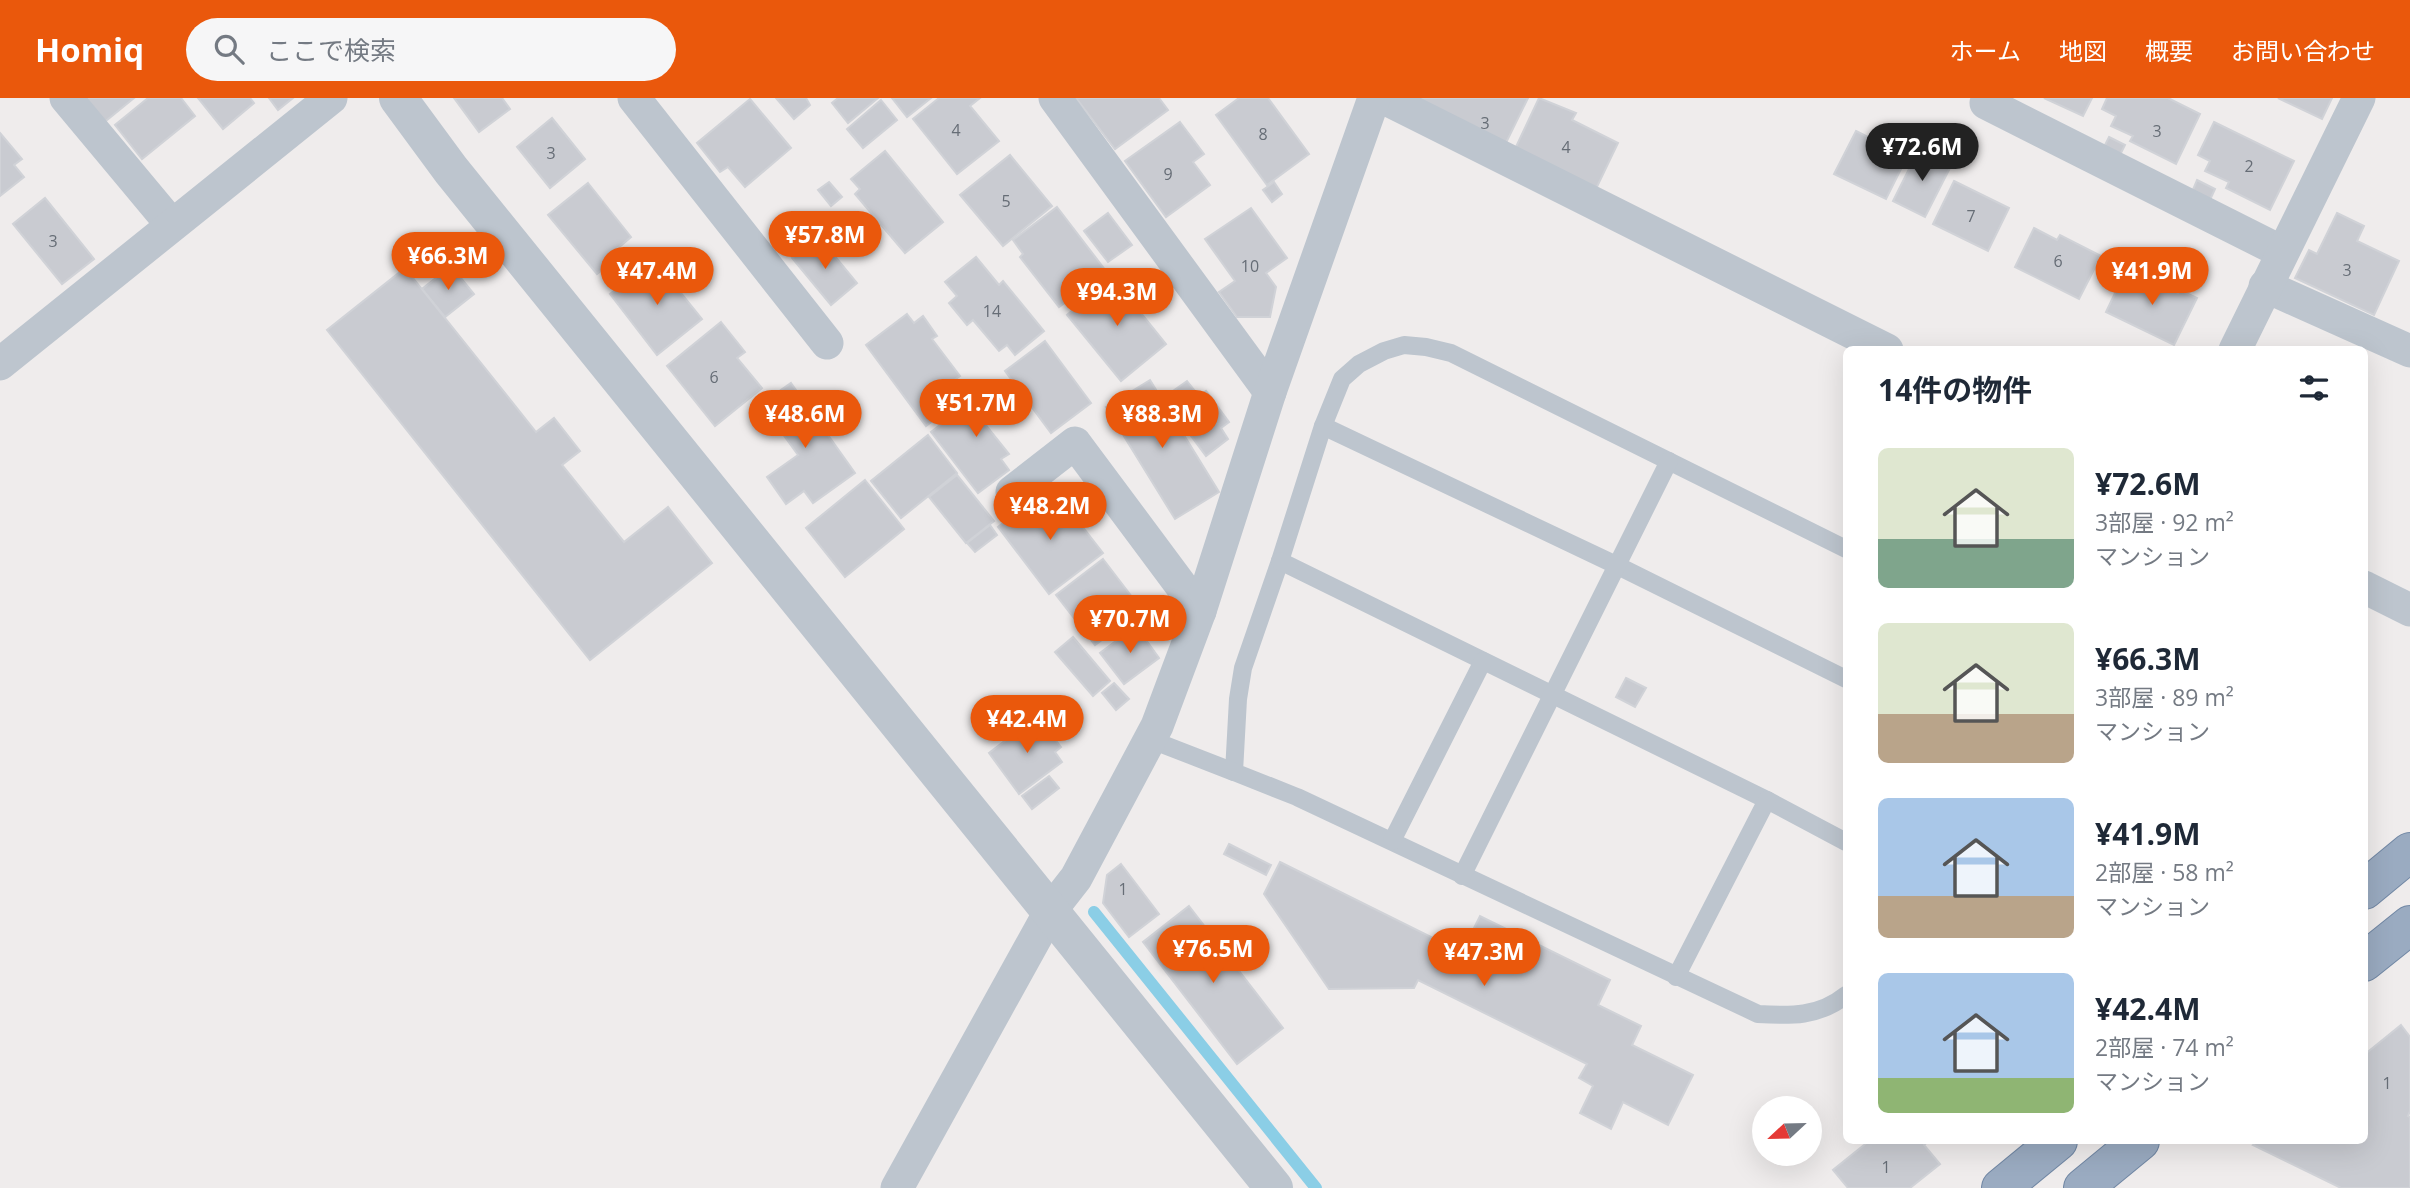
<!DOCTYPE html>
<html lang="ja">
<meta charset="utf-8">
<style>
body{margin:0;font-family:"Open Sans","Noto Sans JP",sans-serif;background:#f6f6f7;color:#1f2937;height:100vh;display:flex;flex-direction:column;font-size:26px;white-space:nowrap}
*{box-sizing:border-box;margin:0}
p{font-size:23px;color:#747a83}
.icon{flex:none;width:38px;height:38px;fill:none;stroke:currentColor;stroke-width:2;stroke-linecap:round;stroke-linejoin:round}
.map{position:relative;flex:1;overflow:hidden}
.panel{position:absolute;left:1843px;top:248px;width:525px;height:798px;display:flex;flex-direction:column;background:#fff;border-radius:10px;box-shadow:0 7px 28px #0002}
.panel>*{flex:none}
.needle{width:46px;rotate:248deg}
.fabs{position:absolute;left:1752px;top:998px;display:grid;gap:14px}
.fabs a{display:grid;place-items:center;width:70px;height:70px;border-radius:50%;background:#fff;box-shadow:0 7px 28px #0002;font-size:35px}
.price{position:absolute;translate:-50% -60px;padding:0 16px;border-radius:24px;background:#ea580c;color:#fff;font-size:23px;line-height:46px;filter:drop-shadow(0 2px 4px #0008)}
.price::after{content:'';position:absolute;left:50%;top:42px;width:21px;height:16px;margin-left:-10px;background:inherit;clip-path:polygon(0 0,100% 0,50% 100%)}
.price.selected{background:#222;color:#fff}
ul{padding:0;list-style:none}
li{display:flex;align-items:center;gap:21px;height:175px;padding:0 35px}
li span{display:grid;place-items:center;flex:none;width:196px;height:140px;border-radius:10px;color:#555}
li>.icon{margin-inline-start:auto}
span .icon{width:84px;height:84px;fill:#fffc;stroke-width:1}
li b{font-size:30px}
h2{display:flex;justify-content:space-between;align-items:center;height:84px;padding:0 35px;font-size:30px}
header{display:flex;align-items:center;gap:42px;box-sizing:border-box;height:98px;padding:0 35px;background:#ea580c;color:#fff}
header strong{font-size:33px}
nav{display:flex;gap:38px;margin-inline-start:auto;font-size:24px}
.search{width:490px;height:63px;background:#f6f6f7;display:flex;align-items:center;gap:18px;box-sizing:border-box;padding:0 24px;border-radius:38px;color:#747a83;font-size:26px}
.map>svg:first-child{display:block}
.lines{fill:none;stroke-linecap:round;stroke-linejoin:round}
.stream{stroke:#8bcee6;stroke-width:12}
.building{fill:#c9cbd1;stroke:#d0d2d7;stroke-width:2}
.trunk-casing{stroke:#7187a4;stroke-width:40}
.service{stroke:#bdc5ce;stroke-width:18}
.minor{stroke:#bdc5ce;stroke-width:33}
.tertiary{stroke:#bdc5ce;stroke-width:38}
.trunk{stroke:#9aabc1;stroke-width:38}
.labels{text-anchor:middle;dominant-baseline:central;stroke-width:5;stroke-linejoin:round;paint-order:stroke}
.number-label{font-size:16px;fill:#666d76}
</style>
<header>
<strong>Homiq</strong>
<div class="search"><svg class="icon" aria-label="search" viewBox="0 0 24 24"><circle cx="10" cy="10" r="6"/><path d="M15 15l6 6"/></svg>ここで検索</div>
<nav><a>ホーム</a><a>地図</a><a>概要</a><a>お問い合わせ</a></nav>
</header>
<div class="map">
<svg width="2410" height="1090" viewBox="0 0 2410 1090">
<rect width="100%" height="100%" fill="#efecec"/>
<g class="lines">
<polyline class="stream" points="1094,814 1316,1090"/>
</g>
<g class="building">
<polygon points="81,0 134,0 102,26"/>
<polygon points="148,0 181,0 195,18 142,61 115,27"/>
<polygon points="198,0 250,0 254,5 223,31"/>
<polygon points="269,0 293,0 278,12"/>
<polygon points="454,0 502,0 510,11 479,34"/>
<polygon points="776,0 806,0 810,7 794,21"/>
<polygon points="838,0 878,0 848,25 832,5"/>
<polygon points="892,0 931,0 907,19"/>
<polygon points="939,0 980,0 970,8 999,43 957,76 913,21"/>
<polygon points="1076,0 1159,0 1168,12 1115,51"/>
<polygon points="1239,0 1268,0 1309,56 1267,87 1216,17"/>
<polygon points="1403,0 1528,0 1504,49"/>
<polygon points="1539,0 1576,15 1572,22 1618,45 1595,93 1514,53"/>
<polygon points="2044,0 2092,0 2083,18"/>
<polygon points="2107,0 2168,0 2200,16 2176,66 2130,43 2133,38 2111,28 2116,18 2102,11"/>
<polygon points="2278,0 2332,0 2322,21"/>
<polygon points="750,1 791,50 745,89 728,69 720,74 697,45"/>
<polygon points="881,2 897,22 863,50 847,31"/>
<polygon points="552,20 585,61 550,90 517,49"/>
<polygon points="1180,24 1204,56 1193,64 1210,87 1166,119 1125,63"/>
<polygon points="2214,24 2294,63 2270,112 2226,90 2229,84 2205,73 2210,63 2198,57"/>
<polygon points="1856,33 1907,59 1886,101 1834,76"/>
<polygon points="0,35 22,61 14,67 24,79 0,98"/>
<polygon points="2109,39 2125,47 2120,57 2104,49"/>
<polygon points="1919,51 1952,66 1925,119 1893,103"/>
<polygon points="885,53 943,124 905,155 855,96 860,91 851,81"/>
<polygon points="1010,57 1052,108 1003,148 960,97"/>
<polygon points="2197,82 2215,91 2210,102 2192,94"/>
<polygon points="1954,83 2009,110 1988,153 1933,126"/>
<polygon points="829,84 842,99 831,108 818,92"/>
<polygon points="1274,84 1282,96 1272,104 1263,92"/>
<polygon points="588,85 631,139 611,156 615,161 597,176 548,117"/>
<polygon points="45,100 94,161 62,186 13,126"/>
<polygon points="1057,109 1106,173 1059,209 1020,159 1023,156 1013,142"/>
<polygon points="1251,110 1287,160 1266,175 1276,189 1270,219 1237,219 1219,194 1235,183 1205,141"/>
<polygon points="1108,115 1132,147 1108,164 1084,133"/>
<polygon points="2337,115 2364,128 2357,143 2399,163 2374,217 2295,180 2309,152 2317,156"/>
<polygon points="2034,130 2057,142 2060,137 2101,158 2079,201 2015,169"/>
<polygon points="819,139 857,185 831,207 792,160"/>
<polygon points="976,159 999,187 1003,183 1044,233 1015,257 1007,247 999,253 973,222 967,227 949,205 957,198 945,184"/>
<polygon points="650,165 660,176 669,169 685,190 680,194 702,221 657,257 610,196"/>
<polygon points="451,168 474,196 445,219 422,191"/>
<polygon points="405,170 536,334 554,320 580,353 562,367 624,444 668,409 712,465 590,562 327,232"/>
<polygon points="2125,174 2151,187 2153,183 2178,195 2180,192 2197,200 2174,247 2106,214"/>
<polygon points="1114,178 1143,212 1140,214 1166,246 1121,283 1067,217"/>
<polygon points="907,216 914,225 923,218 937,238 932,241 960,278 937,294 949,310 926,328 866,247"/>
<polygon points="721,224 745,254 737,260 762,290 715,328 667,268"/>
<polygon points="1045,243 1091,305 1051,335 1005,273"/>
<polygon points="1150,282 1219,394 1175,421 1106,309"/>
<polygon points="1187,283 1199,298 1206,293 1229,324 1221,330 1228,341 1206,358 1163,300"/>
<polygon points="791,285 855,375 813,405 804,393 786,406 767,379 798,357 761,306"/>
<polygon points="995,285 1010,304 984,325 1009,356 1001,361 1009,372 978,395 931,334"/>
<polygon points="928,337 957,375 901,420 871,383"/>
<polygon points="957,377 994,423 966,445 929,399"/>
<polygon points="865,382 904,431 845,479 806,430"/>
<polygon points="1040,396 1049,408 1060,400 1103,455 1049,496 998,429"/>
<polygon points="990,427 997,437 975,454 967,445"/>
<polygon points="1103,461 1142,512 1095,547 1056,497"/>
<polygon points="1136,528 1159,560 1124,586 1100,555"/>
<polygon points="1073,539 1110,583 1093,598 1055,554"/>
<polygon points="1626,580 1646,590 1635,609 1616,599"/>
<polygon points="1114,585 1129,601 1116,612 1102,595"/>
<polygon points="1037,618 1061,649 1055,654 1062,664 1019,696 989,655"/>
<polygon points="1049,678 1059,690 1032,711 1022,698"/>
<polygon points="1229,746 1271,767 1266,777 1224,756"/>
<polygon points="1280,764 1457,852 1463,839 1468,842 1480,818 1610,882 1598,907 1641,928 1632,947 1693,977 1668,1027 1623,1004 1611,1031 1580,1015 1593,988 1579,980 1587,966 1418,882 1414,890 1329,891 1264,796"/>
<polygon points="1121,766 1159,816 1129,839 1103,805 1107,777"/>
<polygon points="1189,808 1283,930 1237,966 1143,844"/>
<polygon points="2401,927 2410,939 2410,1013 2408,1018 2410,1019 2410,1090 2341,1090 2253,1047 2258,1043 2364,1043 2364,957"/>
<polygon points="1869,1043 1929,1043 1924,1047 1940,1066 1910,1090 1848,1090 1833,1072"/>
</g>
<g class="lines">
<g class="trunk-casing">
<g id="trunk">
<polyline points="2364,792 2410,754"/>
<polyline points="2364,864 2410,827"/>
<polyline points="2001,1090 2058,1043"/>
<polyline points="2083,1090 2140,1043"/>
</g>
</g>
<g class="service">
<polyline points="1323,328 1616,467 1846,581"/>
<path d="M1846,451L1451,255L1426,249L1404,247L1384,253L1359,266L1342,281L1323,328L1280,463L1243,570L1238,601L1234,674L1297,699L1758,916C1790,918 1819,919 1846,897"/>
<polyline points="1280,463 1767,702 1846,744"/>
<polyline points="1149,641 1234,674"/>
<polyline points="1392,743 1483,563"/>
<polyline points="1462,778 1669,363"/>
<polyline points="1676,879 1767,702"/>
</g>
<g class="minor">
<polyline points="66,0 172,127"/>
<polyline points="634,0 827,245"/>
<polyline points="1055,0 1270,294"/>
<polyline points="1384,0 1887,252"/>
<polyline points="1986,5 2282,154"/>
<polyline points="2265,188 2410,253"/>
<polyline points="2235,252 2359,0"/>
<polyline points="0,266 331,0"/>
<polyline points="1012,394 1075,345 1200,513"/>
<polyline points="2364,489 2410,512"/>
<polyline points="897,1090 1051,812 1076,780 1157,628 1200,513 1270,294 1374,0"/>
</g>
<polyline class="tertiary" points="398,0 451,72 1274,1090"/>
<use href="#trunk" class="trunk"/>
</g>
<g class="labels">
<g class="number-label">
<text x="1485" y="25">3</text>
<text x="956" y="32">4</text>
<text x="2157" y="33">3</text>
<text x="1263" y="36">8</text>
<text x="1566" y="49">4</text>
<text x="551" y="55">3</text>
<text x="2249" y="68">2</text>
<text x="1168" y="76">9</text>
<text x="1006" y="103">5</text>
<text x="1971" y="118">7</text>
<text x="53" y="143">3</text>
<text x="2058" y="163">6</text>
<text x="1250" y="168">10</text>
<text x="2347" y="172">3</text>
<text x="992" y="213">14</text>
<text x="714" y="279">6</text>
<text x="1123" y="791">1</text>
<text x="2387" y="985">1</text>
<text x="1886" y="1069">1</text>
</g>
</g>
</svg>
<div class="fabs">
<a><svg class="needle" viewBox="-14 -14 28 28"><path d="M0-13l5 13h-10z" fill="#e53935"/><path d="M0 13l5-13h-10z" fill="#747a83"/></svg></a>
</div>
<b class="price selected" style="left:1922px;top:85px">¥72.6M</b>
<b class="price" style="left:825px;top:173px">¥57.8M</b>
<b class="price" style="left:448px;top:194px">¥66.3M</b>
<b class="price" style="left:657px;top:209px">¥47.4M</b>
<b class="price" style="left:2152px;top:209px">¥41.9M</b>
<b class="price" style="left:1117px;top:230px">¥94.3M</b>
<b class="price" style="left:976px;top:341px">¥51.7M</b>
<b class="price" style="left:805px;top:352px">¥48.6M</b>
<b class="price" style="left:1162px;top:352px">¥88.3M</b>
<b class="price" style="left:1050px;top:444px">¥48.2M</b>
<b class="price" style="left:1130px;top:557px">¥70.7M</b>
<b class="price" style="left:1027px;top:657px">¥42.4M</b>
<b class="price" style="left:1213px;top:887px">¥76.5M</b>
<b class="price" style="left:1484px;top:890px">¥47.3M</b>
<section class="panel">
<h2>14件の物件<svg class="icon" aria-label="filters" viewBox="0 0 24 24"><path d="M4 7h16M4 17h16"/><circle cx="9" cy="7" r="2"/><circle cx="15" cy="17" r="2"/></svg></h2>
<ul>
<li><span style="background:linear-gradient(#dfe7d0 65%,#7fa58c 0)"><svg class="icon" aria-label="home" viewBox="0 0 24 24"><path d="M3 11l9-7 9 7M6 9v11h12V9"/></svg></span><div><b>¥72.6M</b><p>3部屋 · 92 m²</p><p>マンション</p></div></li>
<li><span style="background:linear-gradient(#dfe7d0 65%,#b9a48a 0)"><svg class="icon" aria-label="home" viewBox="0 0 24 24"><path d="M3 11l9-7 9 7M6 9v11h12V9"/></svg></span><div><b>¥66.3M</b><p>3部屋 · 89 m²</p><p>マンション</p></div></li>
<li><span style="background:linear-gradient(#a9c7e8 70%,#b9a48a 0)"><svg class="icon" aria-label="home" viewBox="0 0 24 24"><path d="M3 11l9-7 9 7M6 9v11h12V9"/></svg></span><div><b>¥41.9M</b><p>2部屋 · 58 m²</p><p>マンション</p></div></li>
<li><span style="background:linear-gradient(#a9c7e8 75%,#8fb573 0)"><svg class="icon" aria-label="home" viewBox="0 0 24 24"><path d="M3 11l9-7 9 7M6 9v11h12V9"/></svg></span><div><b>¥42.4M</b><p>2部屋 · 74 m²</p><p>マンション</p></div></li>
</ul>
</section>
</div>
